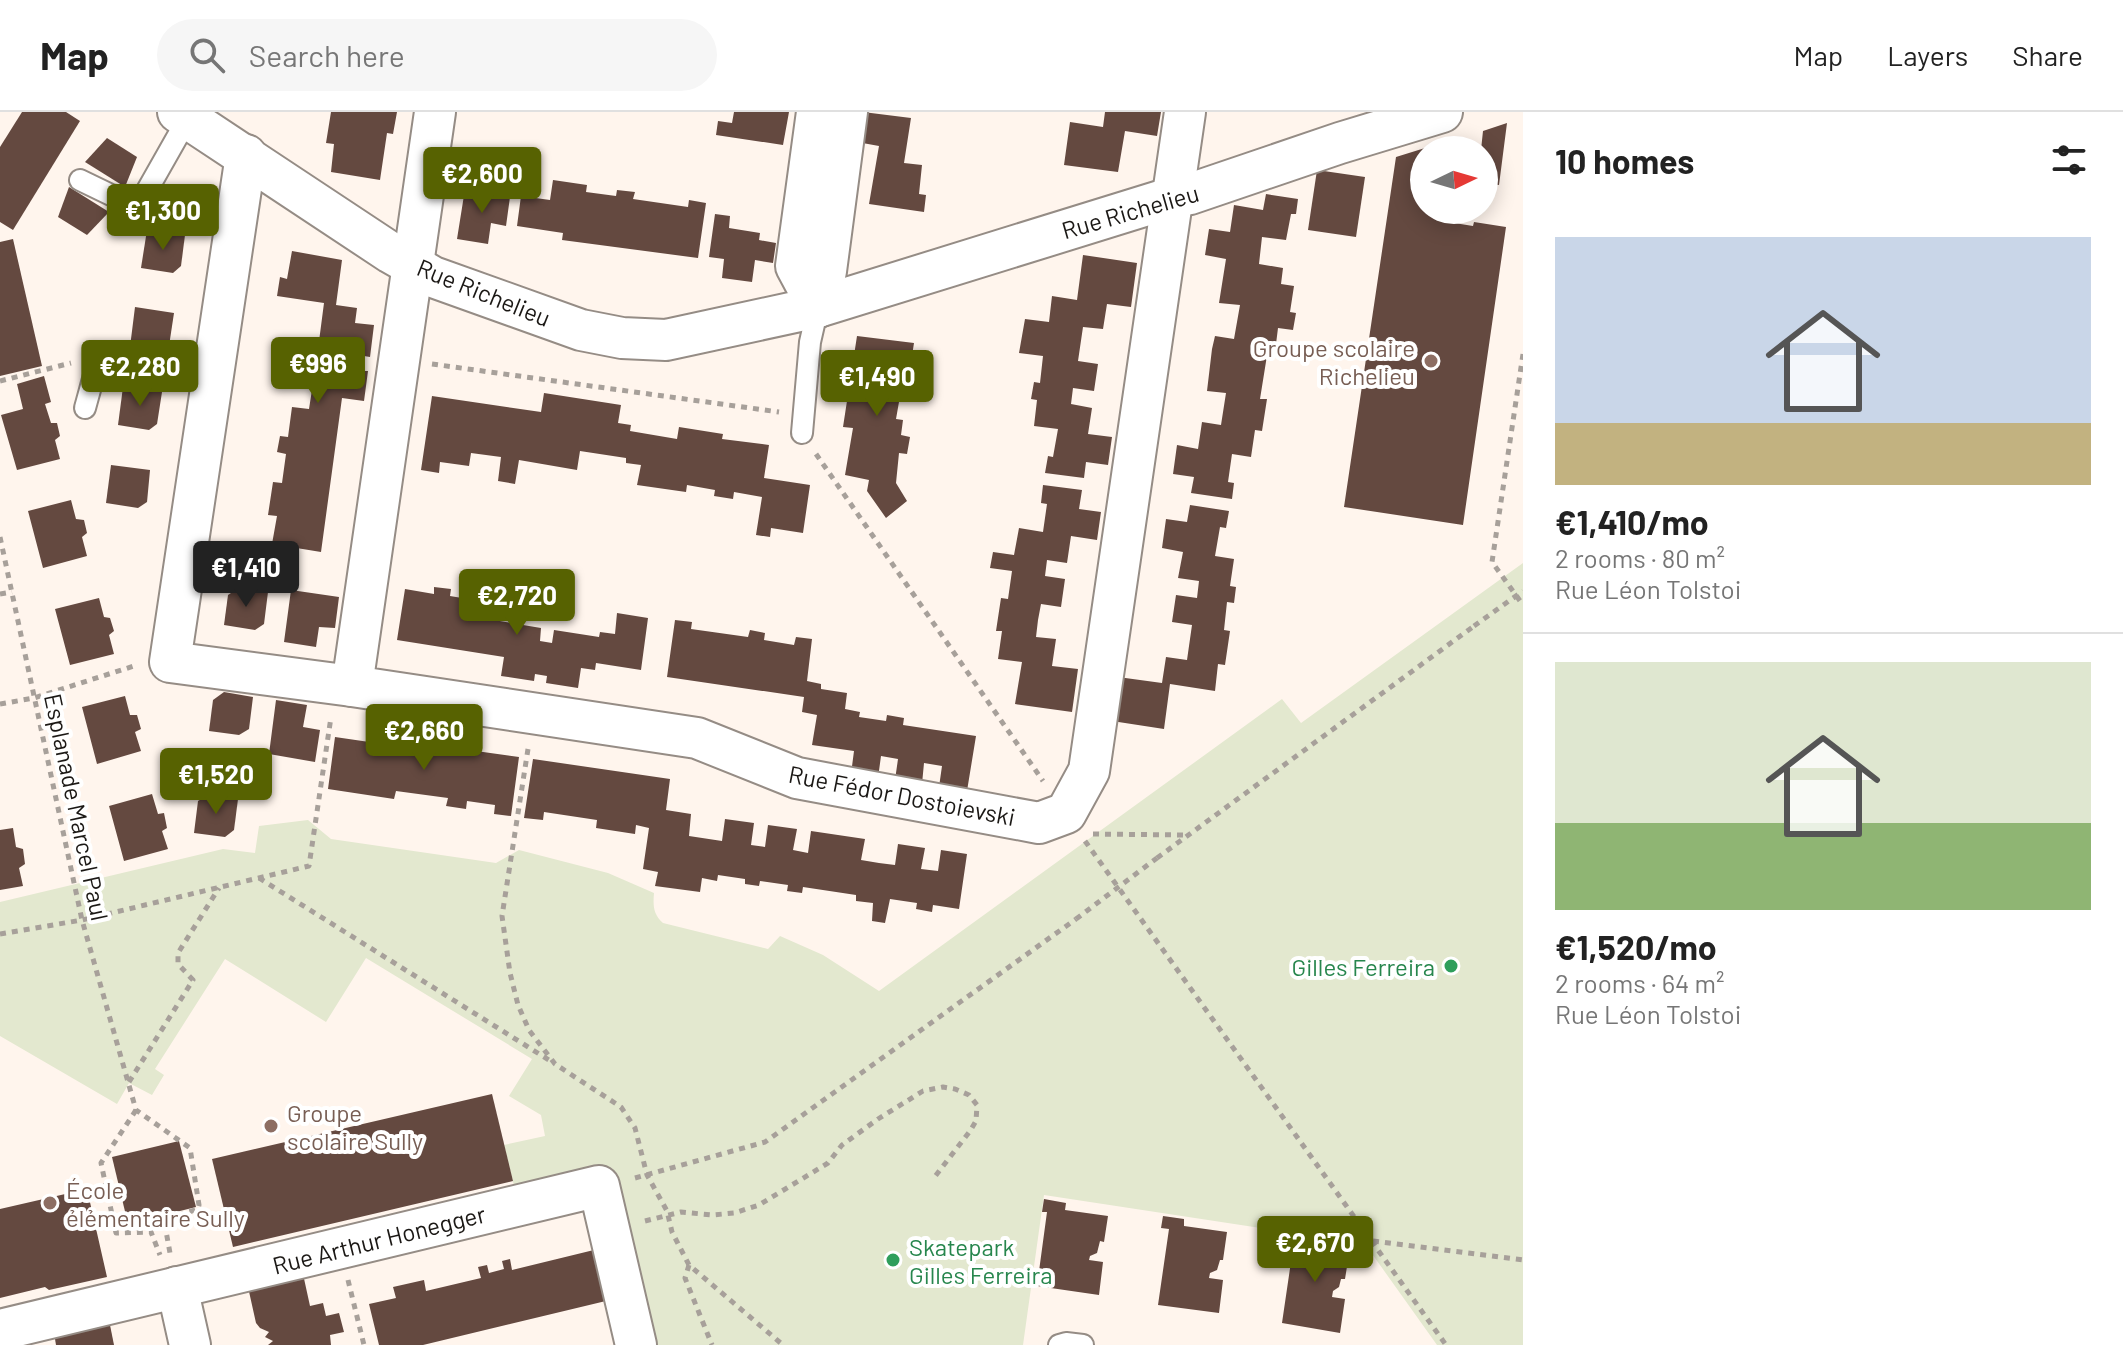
<!DOCTYPE html>
<meta charset="utf-8">
<style>
body{margin:0;font-family:Barlow,sans-serif;background:#f6f6f6;color:#222;height:100vh;display:flex;flex-direction:column;font-size:30px;white-space:nowrap}
*{box-sizing:border-box;margin:0}
p{font-size:26px;color:#767676}
.icon{flex:none;width:44px;height:44px;fill:none;stroke:currentColor;stroke-width:2;stroke-linecap:round;stroke-linejoin:round}
.map{position:relative;flex:1;overflow:hidden}
.details{display:flex;flex-direction:column;background:#fff;width:600px}
.details>*{flex:none}
.needle{width:52px;rotate:85deg}
.controls{position:absolute;left:1410px;top:24px;display:grid;gap:16px}
.controls a{display:grid;place-items:center;width:88px;height:88px;border-radius:50%;background:#fff;box-shadow:0 4px 20px #0003;font-size:40px}
.price{position:absolute;translate:-50% -68px;padding:0 18px;border-radius:8px;background:#576201;color:#fff;font-size:26px;line-height:52px;filter:drop-shadow(0 2px 4px #0008)}
.price::after{content:'';position:absolute;left:50%;top:48px;width:24px;height:18px;margin-left:-12px;background:inherit;clip-path:polygon(0 0,100% 0,50% 100%)}
.price.on{background:#222;color:#fff}
ul{padding:0;list-style:none}
li{display:grid;align-content:center;gap:16px;height:424px;padding:0 32px}
li+li{border-top:2px solid #e0e0e0}
li span{display:grid;place-items:center;height:248px;border-radius:0px;color:#555}
li>.icon{margin-inline-start:auto}
span .icon{width:144px;height:144px;fill:#fffc;stroke-width:1}
li b{font-size:34px}
h2{display:flex;justify-content:space-between;align-items:center;height:96px;padding:0 32px;font-size:34px}
header{display:flex;align-items:center;gap:48px;box-sizing:border-box;height:112px;padding:0 40px;background:#fff;border-bottom:2px solid #e0e0e0}
header strong{font-size:38px}
nav{display:flex;gap:44px;margin-inline-start:auto;font-size:28px}
.search{width:560px;height:72px;background:#f6f6f6;display:flex;align-items:center;gap:20px;box-sizing:border-box;padding:0 28px;border-radius:44px;color:#767676;font-size:30px}
main{display:flex;flex:1;min-height:0}
.map>svg:first-child{display:block}
.green{fill:#e3e8cf}
.building{fill:#644940}
.lines{fill:none;stroke-linecap:round;stroke-linejoin:round}
.lane-casing{stroke:#958c85;stroke-width:24}
.street-casing{stroke:#958c85;stroke-width:44}
.path{stroke:#a7a09a;stroke-width:5;stroke-dasharray:6 6;stroke-linecap:butt}
.lane{stroke:#fff;stroke-width:20}
.street{stroke:#fff;stroke-width:40}
.path-bridge{stroke:#a7a09a;stroke-width:5;stroke-dasharray:6 6;stroke-linecap:butt}
.education-dot{fill:#8d6e63;stroke:#fff;stroke-width:3}
.leisure-dot{fill:#2e9e5b;stroke:#fff;stroke-width:3}
.labels{text-anchor:middle;dominant-baseline:central;stroke-width:8;stroke-linejoin:round;paint-order:stroke}
.street-label{font-size:24px;fill:#1b1815;stroke:#fff}
.education-label{font-size:24px;fill:#785e54;stroke:#fff;text-anchor:start}
.leisure-label{font-size:24px;fill:#27864d;stroke:#fff;text-anchor:end}
</style>
<header>
<strong>Map</strong>
<div class="search"><svg class="icon" aria-label="search" viewBox="0 0 24 24"><circle cx="10" cy="10" r="6"/><path d="M15 15l6 6"/></svg>Search here</div>
<nav><a>Map</a><a>Layers</a><a>Share</a></nav>
</header>
<main>
<div class="map">
<svg width="1523" height="1233" viewBox="0 0 1523 1233">
<rect width="100%" height="100%" fill="#fff5ed"/>
<path class="green" d="M1523,451V1233H1437L1365,1132L1044,1083L1023,1233H647L605,1053L514,1074L504,1033L545,1024L541,1003L509,984L532,947L366,846L326,910L225,847L155,957L164,963L152,983L129,971L117,992L0,924V790L223,737L255,741L259,714L308,708L331,727L496,751L519,738L608,761L654,781C653,793 653,802 663,811L768,837L780,824L823,843L879,879L1282,587L1301,611Z"/>
<g class="building">
<polygon points="22,0 66,0 80,9 13,118 0,110 0,35"/>
<polygon points="331,0 397,0 393,22 387,21 380,68 331,60 334,32 326,31"/>
<polygon points="734,0 789,0 783,33 716,23 718,9 732,11"/>
<polygon points="863,0 911,6 904,51 922,53 919,82 926,83 924,100 869,92 879,34 857,30"/>
<polygon points="1105,0 1161,0 1157,24 1125,19 1118,60 1064,53 1070,10 1103,15"/>
<polygon points="1507,11 1499,73 1484,71 1484,38 1481,38 1483,19"/>
<polygon points="107,26 137,45 125,75 85,50"/>
<polygon points="1454,27 1453,38 1424,38 1424,98 1444,98 1442,109 1473,114 1474,110 1506,115 1463,413 1344,395 1396,45"/>
<polygon points="1317,58 1365,65 1356,125 1308,118"/>
<polygon points="553,68 587,73 586,80 616,84 617,78 635,80 633,87 688,95 689,88 706,91 698,146 562,128 563,121 517,114 521,84 550,88"/>
<polygon points="69,75 109,100 87,123 58,105"/>
<polygon points="465,77 510,85 506,114 491,111 488,132 457,127"/>
<polygon points="1266,82 1298,87 1296,102 1291,102 1286,128 1262,125 1259,152 1283,156 1281,172 1294,174 1290,200 1296,201 1293,218 1278,216 1276,232 1269,231 1260,287 1267,287 1262,319 1255,318 1251,345 1232,342 1228,370 1234,371 1232,387 1191,381 1194,365 1173,362 1177,333 1198,337 1202,310 1221,313 1226,281 1207,279 1212,237 1215,224 1234,227 1240,193 1219,191 1226,147 1205,143 1209,117 1230,120 1234,93 1263,98"/>
<polygon points="715,102 730,104 729,116 760,121 759,128 776,131 773,151 755,148 752,170 722,166 724,147 709,145"/>
<polygon points="147,118 185,123 181,154 173,161 141,156"/>
<polygon points="13,127 42,254 0,264 0,130"/>
<polygon points="292,139 342,148 336,193 357,196 355,211 374,213 370,245 364,244 362,259 368,259 364,289 342,286 321,440 272,432 277,404 268,403 273,370 282,371 286,342 277,340 280,324 288,325 292,295 309,297 316,252 330,254 332,239 318,237 324,191 277,184 280,165 287,167"/>
<polygon points="1083,143 1137,151 1131,195 1107,192 1103,217 1083,215 1078,249 1098,252 1094,279 1073,276 1071,292 1092,296 1088,322 1112,325 1108,353 1086,350 1084,366 1045,361 1048,344 1053,345 1058,317 1034,314 1037,288 1031,287 1034,270 1040,271 1043,244 1019,241 1025,207 1049,210 1052,184 1077,188"/>
<polygon points="135,195 174,201 169,234 161,240 130,235"/>
<polygon points="857,224 914,231 911,250 906,250 896,307 903,308 901,323 910,325 907,342 899,341 896,371 907,389 886,406 867,379 869,368 845,363 853,316 843,315"/>
<polygon points="44,264 51,290 45,292 51,311 57,311 60,324 55,328 60,347 17,358 1,303 23,297 17,272"/>
<polygon points="123,275 162,280 157,312 149,318 118,313"/>
<polygon points="544,281 621,293 618,311 631,313 630,319 677,327 679,315 723,322 722,327 769,333 764,366 810,373 803,421 771,416 770,425 756,423 762,385 734,380 733,387 714,384 715,378 687,373 686,380 637,373 641,353 626,351 626,346 580,339 577,358 519,348 515,372 498,369 501,345 471,341 469,354 440,350 439,361 421,358 432,284 541,300"/>
<polygon points="111,353 150,358 147,390 138,396 106,391"/>
<polygon points="1043,373 1082,378 1079,397 1101,400 1097,428 1071,424 1067,451 1047,448 1045,464 1065,467 1061,495 1041,492 1038,508 1036,525 1056,527 1052,554 1078,557 1072,600 1015,592 1022,550 998,547 1002,519 996,519 1001,486 1008,487 1012,459 990,456 993,440 1014,443 1019,416 1043,420 1047,392 1041,391"/>
<polygon points="71,388 76,407 84,408 87,421 82,425 87,444 43,456 28,399"/>
<polygon points="1190,393 1229,399 1226,416 1220,415 1215,444 1234,447 1230,474 1236,475 1234,491 1227,490 1224,518 1230,519 1225,553 1218,552 1215,579 1170,572 1164,617 1112,609 1118,565 1162,571 1166,545 1187,548 1192,513 1172,510 1176,483 1197,486 1199,469 1178,466 1183,440 1162,436 1166,407 1187,410"/>
<polygon points="483,468 500,471 494,508 541,516 540,529 552,531 554,518 599,525 600,520 615,522 617,501 648,506 641,558 596,551 595,558 581,556 578,576 546,571 547,564 535,562 534,569 501,564 504,545 397,528 405,477 434,482 434,475 451,477 450,484 480,489"/>
<polygon points="240,475 268,480 264,512 255,518 224,513 228,483"/>
<polygon points="291,478 339,485 335,516 319,515 316,535 284,530"/>
<polygon points="99,486 104,505 110,506 114,519 109,523 114,542 70,553 55,497"/>
<polygon points="675,508 692,510 691,517 748,525 750,518 765,521 764,528 794,533 796,525 812,527 807,569 821,572 821,577 847,581 845,597 860,600 859,605 886,609 887,603 904,606 903,613 976,624 967,679 939,675 942,654 924,651 922,672 895,668 898,647 881,644 878,666 851,662 854,639 812,633 817,603 802,600 804,585 667,565"/>
<polygon points="224,580 253,585 249,617 239,623 209,619 213,588"/>
<polygon points="125,584 130,603 137,603 141,617 135,620 141,639 97,652 82,595"/>
<polygon points="276,588 307,593 303,615 320,618 315,650 269,642"/>
<polygon points="335,625 383,632 383,626 519,645 511,704 494,702 495,693 467,689 466,697 446,694 448,686 396,679 394,687 328,677"/>
<polygon points="533,647 670,667 666,698 691,702 689,724 722,729 725,707 754,711 751,733 765,735 768,713 797,717 793,738 808,741 811,719 865,727 861,748 879,751 895,753 898,732 925,736 921,757 938,759 941,738 967,742 959,797 933,793 932,800 916,797 917,791 890,787 885,811 872,809 873,791 856,789 856,783 803,775 802,781 787,779 788,773 760,769 759,774 745,772 745,767 718,763 717,769 702,766 700,780 655,774 658,760 643,757 649,716 636,713 635,722 596,716 597,708 544,700 543,708 524,706"/>
<polygon points="152,682 158,702 164,701 167,716 162,719 168,737 124,749 109,694"/>
<polygon points="208,683 238,687 234,718 225,725 194,721 198,689"/>
<polygon points="13,716 16,735 23,737 25,752 19,756 23,774 0,778 0,718"/>
<polygon points="492,982 513,1069 233,1135 212,1047"/>
<polygon points="179,1029 196,1095 128,1112 112,1045"/>
<polygon points="87,1077 107,1165 49,1178 45,1175 0,1186 0,1097"/>
<polygon points="1044,1087 1066,1091 1065,1098 1108,1104 1104,1130 1100,1129 1097,1141 1090,1144 1089,1148 1103,1150 1099,1183 1037,1174 1047,1100 1042,1100"/>
<polygon points="1163,1104 1184,1107 1184,1114 1227,1120 1223,1148 1220,1148 1217,1158 1210,1161 1209,1166 1223,1168 1219,1201 1158,1193 1169,1117 1161,1116"/>
<polygon points="1288,1120 1309,1124 1308,1130 1350,1136 1345,1167 1341,1167 1339,1175 1333,1179 1332,1185 1345,1187 1340,1221 1282,1211 1293,1136 1285,1134"/>
<polygon points="598,1137 610,1188 423,1233 379,1233 369,1192 396,1186 393,1175 424,1168 426,1179 481,1166 478,1155 487,1153 489,1161 504,1157 502,1149 510,1147 512,1158"/>
<polygon points="303,1162 310,1194 323,1191 326,1204 339,1201 344,1220 330,1223 331,1233 268,1233 273,1229 265,1225 269,1220 260,1216 256,1211 248,1175"/>
<polygon points="109,1208 114,1233 56,1233 54,1221"/>
</g>
<g class="lines">
<g class="lane-casing">
<g id="lane">
<polyline points="80,68 111,83 141,89 188,6"/>
<polyline points="85,296 99,245 135,243 214,256"/>
<polyline points="802,321 810,230 818,195"/>
<polyline points="1059,1233 1066,1231 1083,1233"/>
</g>
</g>
<g class="street-casing">
<g id="street">
<polyline points="178,0 391,141 433,165 581,218 622,226 666,228 818,195 1173,85 1190,82 1340,31 1442,0"/>
<polyline points="435,0 352,574 697,626 797,666 1039,711 1066,701 1089,659 1185,0"/>
<polyline points="817,0 796,154 818,195"/>
<polyline points="246,43 170,550 352,574"/>
<polyline points="818,195 826,159 847,0"/>
<polyline points="177,1175 190,1233"/>
<polyline points="0,1218 599,1074 636,1233"/>
</g>
</g>
<g class="path">
<polyline points="1523,242 1492,450 1523,493"/>
<polyline points="432,252 779,300"/>
<polyline points="0,269 71,251"/>
<polyline points="816,342 1043,669"/>
<polyline points="0,425 82,808 136,998 190,1036 199,1093 198,1097 164,1108 170,1141"/>
<polyline points="0,482 12,480"/>
<polyline points="0,592 34,586 137,553"/>
<polyline points="528,637 502,804 510,861 518,893 529,918 555,952 621,995 635,1016 647,1063 667,1099 672,1120 689,1153 783,1233"/>
<polyline points="1093,722 1187,723"/>
<polyline points="1085,729 1446,1233"/>
<polyline points="1157,746 1474,514"/>
<polyline points="259,766 552,950"/>
<polyline points="0,822 82,808 309,754 331,605"/>
<polyline points="129,970 193,868 178,852 178,841 219,776"/>
<polyline points="136,998 101,1051 116,1121 151,1120 160,1143"/>
<polyline points="635,1066 765,1030 1076,807"/>
<polyline points="645,1109 681,1100 712,1103 734,1101 759,1093 828,1051 842,1033 878,1007 923,979 943,975 955,977 969,983 977,993 976,1009 970,1019 933,1067"/>
<polyline points="1373,1129 1523,1148"/>
<polyline points="689,1153 685,1166 712,1233"/>
<polyline points="348,1168 364,1233"/>
</g>
<use href="#lane" class="lane"/>
<use href="#street" class="street"/>
<g class="path-bridge">
<polyline points="1474,514 1523,479"/>
<polyline points="1076,807 1157,746"/>
</g>
</g>
<g class="education-dot">
<circle cx="1431" cy="249" r="8"/>
<circle cx="271" cy="1014" r="8"/>
<circle cx="50" cy="1091" r="8"/>
</g>
<g class="leisure-dot">
<circle cx="1451" cy="854" r="8"/>
<circle cx="893" cy="1148" r="8"/>
</g>
<g class="labels">
<g class="street-label">
<text transform="translate(1130 99) rotate(-16)">Rue Richelieu</text>
<text transform="translate(484 180) rotate(22)">Rue Richelieu</text>
<text transform="translate(902 683) rotate(11)">Rue Fédor Dostoievski</text>
<text transform="translate(77 695) rotate(78)">Esplanade Marcel Paul</text>
<text transform="translate(379 1127) rotate(-14)">Rue Arthur Honegger</text>
</g>
<g class="education-label">
<text x="1415" y="235" text-anchor="end">Groupe scolaire<tspan x="1415" dy="28">Richelieu</tspan></text>
<text x="287" y="1000">Groupe<tspan x="287" dy="28">scolaire Sully</tspan></text>
<text x="66" y="1077">École<tspan x="66" dy="28">élémentaire Sully</tspan></text>
</g>
<g class="leisure-label">
<text x="1435" y="854">Gilles Ferreira</text>
<text x="909" y="1134" text-anchor="start">Skatepark<tspan x="909" dy="28">Gilles Ferreira</tspan></text>
</g>
</g>
</svg>
<div class="controls">
<a><svg class="needle" viewBox="-14 -14 28 28"><path d="M0-13l5 13h-10z" fill="#e53935"/><path d="M0 13l5-13h-10z" fill="#767676"/></svg></a>
</div>
<b class="price" style="left:482px;top:103px">€2,600</b>
<b class="price" style="left:163px;top:140px">€1,300</b>
<b class="price" style="left:318px;top:293px">€996</b>
<b class="price" style="left:140px;top:296px">€2,280</b>
<b class="price" style="left:877px;top:306px">€1,490</b>
<b class="price on" style="left:246px;top:497px">€1,410</b>
<b class="price" style="left:517px;top:525px">€2,720</b>
<b class="price" style="left:424px;top:660px">€2,660</b>
<b class="price" style="left:216px;top:704px">€1,520</b>
<b class="price" style="left:1315px;top:1172px">€2,670</b>
</div>
<section class="details">
<h2>10 homes<svg class="icon" aria-label="filters" viewBox="0 0 24 24"><path d="M4 7h16M4 17h16"/><circle cx="9" cy="7" r="2"/><circle cx="15" cy="17" r="2"/></svg></h2>
<ul>
<li><span style="background:linear-gradient(#c9d6e8 75%,#c2b280 0)"><svg class="icon" aria-label="home" viewBox="0 0 24 24"><path d="M3 11l9-7 9 7M6 9v11h12V9"/></svg></span><div><b>€1,410/mo</b><p>2 rooms · 80 m²</p><p>Rue Léon Tolstoi</p></div></li>
<li><span style="background:linear-gradient(#dfe7d0 65%,#8fb573 0)"><svg class="icon" aria-label="home" viewBox="0 0 24 24"><path d="M3 11l9-7 9 7M6 9v11h12V9"/></svg></span><div><b>€1,520/mo</b><p>2 rooms · 64 m²</p><p>Rue Léon Tolstoi</p></div></li>
</ul>
</section>
</main>
